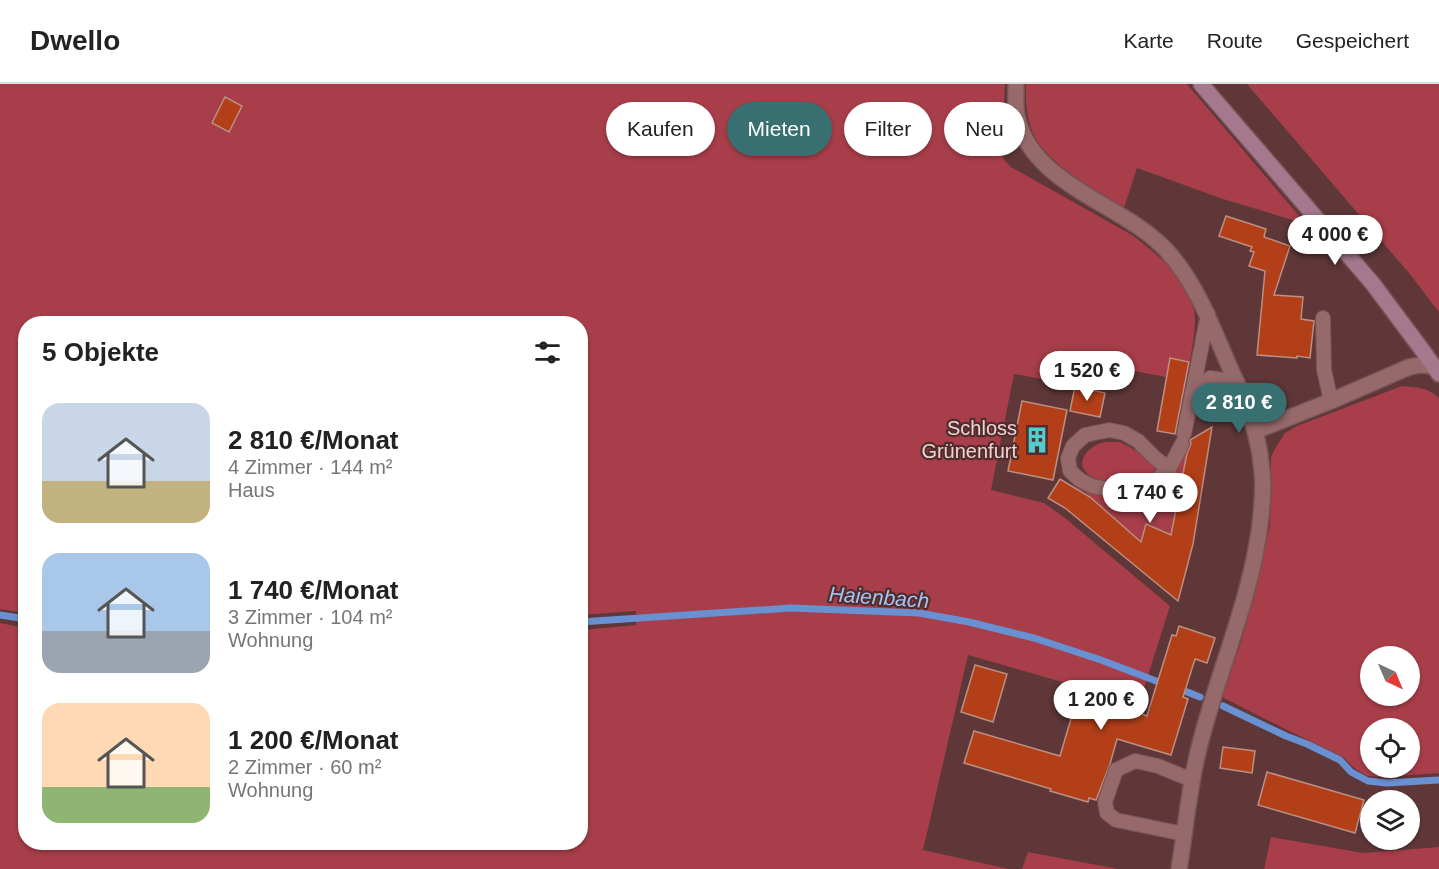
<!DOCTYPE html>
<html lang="de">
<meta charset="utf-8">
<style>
body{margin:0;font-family:Arial,sans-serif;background:#f2f2f2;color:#222;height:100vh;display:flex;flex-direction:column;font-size:22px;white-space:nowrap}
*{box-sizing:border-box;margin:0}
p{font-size:20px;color:#767676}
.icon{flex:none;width:33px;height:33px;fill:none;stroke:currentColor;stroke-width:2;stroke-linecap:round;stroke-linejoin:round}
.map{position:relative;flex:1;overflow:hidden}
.panel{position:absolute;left:18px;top:232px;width:570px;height:534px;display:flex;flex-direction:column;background:#fff;border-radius:24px;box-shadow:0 2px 4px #0004}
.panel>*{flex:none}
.top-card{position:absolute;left:606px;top:18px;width:570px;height:54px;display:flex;gap:12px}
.needle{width:39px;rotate:136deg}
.tools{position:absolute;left:1360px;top:562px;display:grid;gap:12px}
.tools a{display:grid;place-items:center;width:60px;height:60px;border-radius:50%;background:#fff;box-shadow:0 2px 4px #0004;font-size:30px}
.price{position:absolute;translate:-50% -51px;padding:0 14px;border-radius:21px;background:#fff;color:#222;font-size:20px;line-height:39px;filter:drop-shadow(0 2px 3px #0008)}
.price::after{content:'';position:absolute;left:50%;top:36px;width:18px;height:14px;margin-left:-9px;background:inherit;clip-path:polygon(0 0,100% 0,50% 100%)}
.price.current{background:#386f70;color:#fff}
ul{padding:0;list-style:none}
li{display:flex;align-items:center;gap:18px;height:150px;padding:0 24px}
li span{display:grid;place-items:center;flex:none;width:168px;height:120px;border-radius:18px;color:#555}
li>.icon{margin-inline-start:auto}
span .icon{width:72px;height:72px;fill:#fffc;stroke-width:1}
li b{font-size:26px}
h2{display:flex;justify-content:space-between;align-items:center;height:72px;padding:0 24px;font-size:26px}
.chip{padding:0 21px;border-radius:27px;background:#fff;box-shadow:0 2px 4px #0004;font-size:21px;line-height:54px}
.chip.current{background:#386f70;color:#fff}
header{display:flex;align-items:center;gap:36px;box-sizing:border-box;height:84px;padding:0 30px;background:#fff;border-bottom:2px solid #e0e0e0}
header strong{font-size:28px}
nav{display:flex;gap:33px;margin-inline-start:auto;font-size:21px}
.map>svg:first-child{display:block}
.green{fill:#a73e49;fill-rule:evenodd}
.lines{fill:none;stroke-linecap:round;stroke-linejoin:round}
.stream{stroke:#6990d1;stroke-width:7}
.building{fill:#b33f19;stroke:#bb8f81;stroke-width:1.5}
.lane-casing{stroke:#765456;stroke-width:16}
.street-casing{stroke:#765456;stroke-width:18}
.secondary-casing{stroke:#765456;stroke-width:18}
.lane{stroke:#96696b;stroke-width:14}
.street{stroke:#96696b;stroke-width:15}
.secondary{stroke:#a6788d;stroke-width:15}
.labels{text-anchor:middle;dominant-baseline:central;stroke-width:4.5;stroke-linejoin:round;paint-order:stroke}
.poi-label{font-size:20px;fill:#eed5d5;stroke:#532c2e;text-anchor:end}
.water-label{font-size:21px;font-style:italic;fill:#a4c5f4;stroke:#532c2e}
</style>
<header>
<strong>Dwello</strong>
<nav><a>Karte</a><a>Route</a><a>Gespeichert</a></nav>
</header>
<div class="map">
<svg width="1439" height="785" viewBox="0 0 1439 785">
<rect width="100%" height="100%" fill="#5f3738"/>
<g class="green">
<path d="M0,0H1005L1004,20L1007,41L1001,50L1005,62L1001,69L1004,76L1011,83L1132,151C1158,171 1195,199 1195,235C1195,249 1192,264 1190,278L1170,274L1166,293L1113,283L1108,307L1014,290L991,406L1044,419L1065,434L1170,522L1139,620L968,571L923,766L1009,785H0V539L25,544L26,759H580L581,546L636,541V527L581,531L580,240H26L25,529L0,525Z"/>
<path d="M1026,0H1187L1306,140L1223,115L1137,84L1124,124C1096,106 1053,83 1036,55C1027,40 1025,17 1026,0Z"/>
<polygon points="1247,0 1439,0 1439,228 1409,189"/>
<path d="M1402,302C1416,303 1429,304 1439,314V689L1383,693L1367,692L1354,684L1343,673L1287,646L1222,613L1242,555L1260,486L1270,441L1271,373L1276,363L1285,349L1297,342ZM1371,573H1410V612H1371ZM1371,645H1410V684H1371Z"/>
<path d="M1120,358L1141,369L1157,383C1154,386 1151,391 1147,393C1135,403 1094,400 1085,387C1076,375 1091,362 1101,359C1107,357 1115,358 1120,358Z"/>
<polygon points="1189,361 1171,451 1147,440 1141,458 1085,408 1075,404 1121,414 1174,386"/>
<polygon points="1271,753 1363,769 1439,763 1439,785 1264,785"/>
<polygon points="1028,768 1118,785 1022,785"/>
</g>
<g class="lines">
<g class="stream">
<polyline points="0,531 26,535"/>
<polyline points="580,538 791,524 919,529 969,538 1034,554 1101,576 1164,600"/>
<polyline points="1177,604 1200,613"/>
<polyline points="1223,622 1286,652 1307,660 1340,676 1351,688 1368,697 1387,699 1439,696"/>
</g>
</g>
<g class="building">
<polygon points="225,13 242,22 229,48 212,39"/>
<polygon points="1226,132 1266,145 1264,153 1290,162 1274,211 1303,213 1301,235 1314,237 1310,274 1297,272 1297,274 1257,271 1265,187 1249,182 1254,168 1250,167 1252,163 1219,152"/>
<polygon points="1170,274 1189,278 1175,350 1157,347"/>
<polygon points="1075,302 1105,309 1100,333 1070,327"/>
<polygon points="1022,317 1067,326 1053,396 1008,387"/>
<polygon points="1212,343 1193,460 1178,517 1065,424 1048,414 1060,395 1090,413 1141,458 1146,440 1171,451 1187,369 1191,360 1190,356"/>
<polygon points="1179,542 1215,554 1207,579 1195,575 1183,613 1188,615 1171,671 1117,655 1110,680 1096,716 1089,714 1088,718 1050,707 1051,705 964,679 974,647 1060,672 1078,611 1116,621 1147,632 1172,551 1176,552"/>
<polygon points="975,581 1007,590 993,638 961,628"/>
<polygon points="1223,663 1255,667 1252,689 1220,684"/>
<polygon points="1267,688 1364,716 1355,749 1258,721"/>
</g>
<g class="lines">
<g class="lane-casing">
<g id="lane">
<polyline points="1323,234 1324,286 1331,317"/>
<polyline points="1192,309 1210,294 1224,296 1242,311"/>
<polyline points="1184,350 1208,230"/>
<polyline points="1169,385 1154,373 1138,357 1124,349 1109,346 1085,351 1073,362 1068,374 1070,387 1080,396 1092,402 1122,408 1137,406 1157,395 1169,385 1182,360"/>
<polyline points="1184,750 1116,736 1107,729 1105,718 1116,686 1135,677 1158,682 1192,696"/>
</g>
</g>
<g class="street-casing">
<g id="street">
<path d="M1016,0C1016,10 1015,22 1017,32C1031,102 1126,120 1168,168C1198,202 1212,243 1230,284C1234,293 1239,303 1243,312C1253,336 1260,362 1262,387C1264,402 1262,417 1261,432C1253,511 1219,584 1200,660C1189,701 1186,743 1179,785"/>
<polyline points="1255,347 1331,317 1409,283 1420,281 1434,282"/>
</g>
</g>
<g class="secondary-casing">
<polyline id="secondary" points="1201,0 1373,200 1423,267 1439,290"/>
</g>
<use href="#lane" class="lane"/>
<use href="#street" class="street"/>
<use href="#secondary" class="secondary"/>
</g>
<defs>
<g id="building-bare" transform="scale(2.07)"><path d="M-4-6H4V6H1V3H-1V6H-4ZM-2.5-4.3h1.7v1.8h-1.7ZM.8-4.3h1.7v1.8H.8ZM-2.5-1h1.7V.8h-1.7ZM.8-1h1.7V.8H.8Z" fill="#52cdcf" stroke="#532c2e" stroke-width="2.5" paint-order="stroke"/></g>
</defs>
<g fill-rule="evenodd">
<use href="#building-bare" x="1037" y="356"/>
</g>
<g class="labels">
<g class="poi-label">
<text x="1017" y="344">Schloss<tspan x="1017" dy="23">Grünenfurt</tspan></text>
</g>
<g class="water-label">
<text transform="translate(879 513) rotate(4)">Haienbach</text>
</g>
</g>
</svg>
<div class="tools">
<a><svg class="needle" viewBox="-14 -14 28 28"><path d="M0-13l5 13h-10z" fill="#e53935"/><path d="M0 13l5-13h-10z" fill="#767676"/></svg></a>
<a><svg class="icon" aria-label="locate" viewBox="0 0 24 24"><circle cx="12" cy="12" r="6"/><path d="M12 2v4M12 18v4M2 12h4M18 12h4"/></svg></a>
<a><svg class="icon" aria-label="layers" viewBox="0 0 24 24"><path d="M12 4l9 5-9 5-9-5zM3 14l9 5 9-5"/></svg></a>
</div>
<b class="price" style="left:1335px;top:182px">4 000 €</b>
<b class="price" style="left:1087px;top:318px">1 520 €</b>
<b class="price current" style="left:1239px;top:350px">2 810 €</b>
<b class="price" style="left:1150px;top:440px">1 740 €</b>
<b class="price" style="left:1101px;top:647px">1 200 €</b>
<div class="top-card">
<a class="chip">Kaufen</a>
<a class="chip current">Mieten</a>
<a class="chip">Filter</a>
<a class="chip">Neu</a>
</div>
<section class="panel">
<h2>5 Objekte<svg class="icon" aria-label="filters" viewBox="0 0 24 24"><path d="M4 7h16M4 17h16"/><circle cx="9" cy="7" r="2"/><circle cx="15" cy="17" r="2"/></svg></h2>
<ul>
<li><span style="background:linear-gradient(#c9d6e8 65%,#c2b280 0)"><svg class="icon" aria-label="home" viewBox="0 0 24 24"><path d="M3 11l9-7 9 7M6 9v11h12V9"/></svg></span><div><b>2 810 €/Monat</b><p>4 Zimmer · 144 m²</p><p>Haus</p></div></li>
<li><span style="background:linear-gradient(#a9c7e8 65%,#9aa5b1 0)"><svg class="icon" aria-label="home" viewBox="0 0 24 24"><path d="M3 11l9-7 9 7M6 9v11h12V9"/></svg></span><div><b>1 740 €/Monat</b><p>3 Zimmer · 104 m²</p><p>Wohnung</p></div></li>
<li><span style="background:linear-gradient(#ffd9b3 70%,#8fb573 0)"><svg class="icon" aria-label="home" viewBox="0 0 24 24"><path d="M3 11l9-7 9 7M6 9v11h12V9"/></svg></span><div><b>1 200 €/Monat</b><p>2 Zimmer · 60 m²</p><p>Wohnung</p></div></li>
</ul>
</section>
</div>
